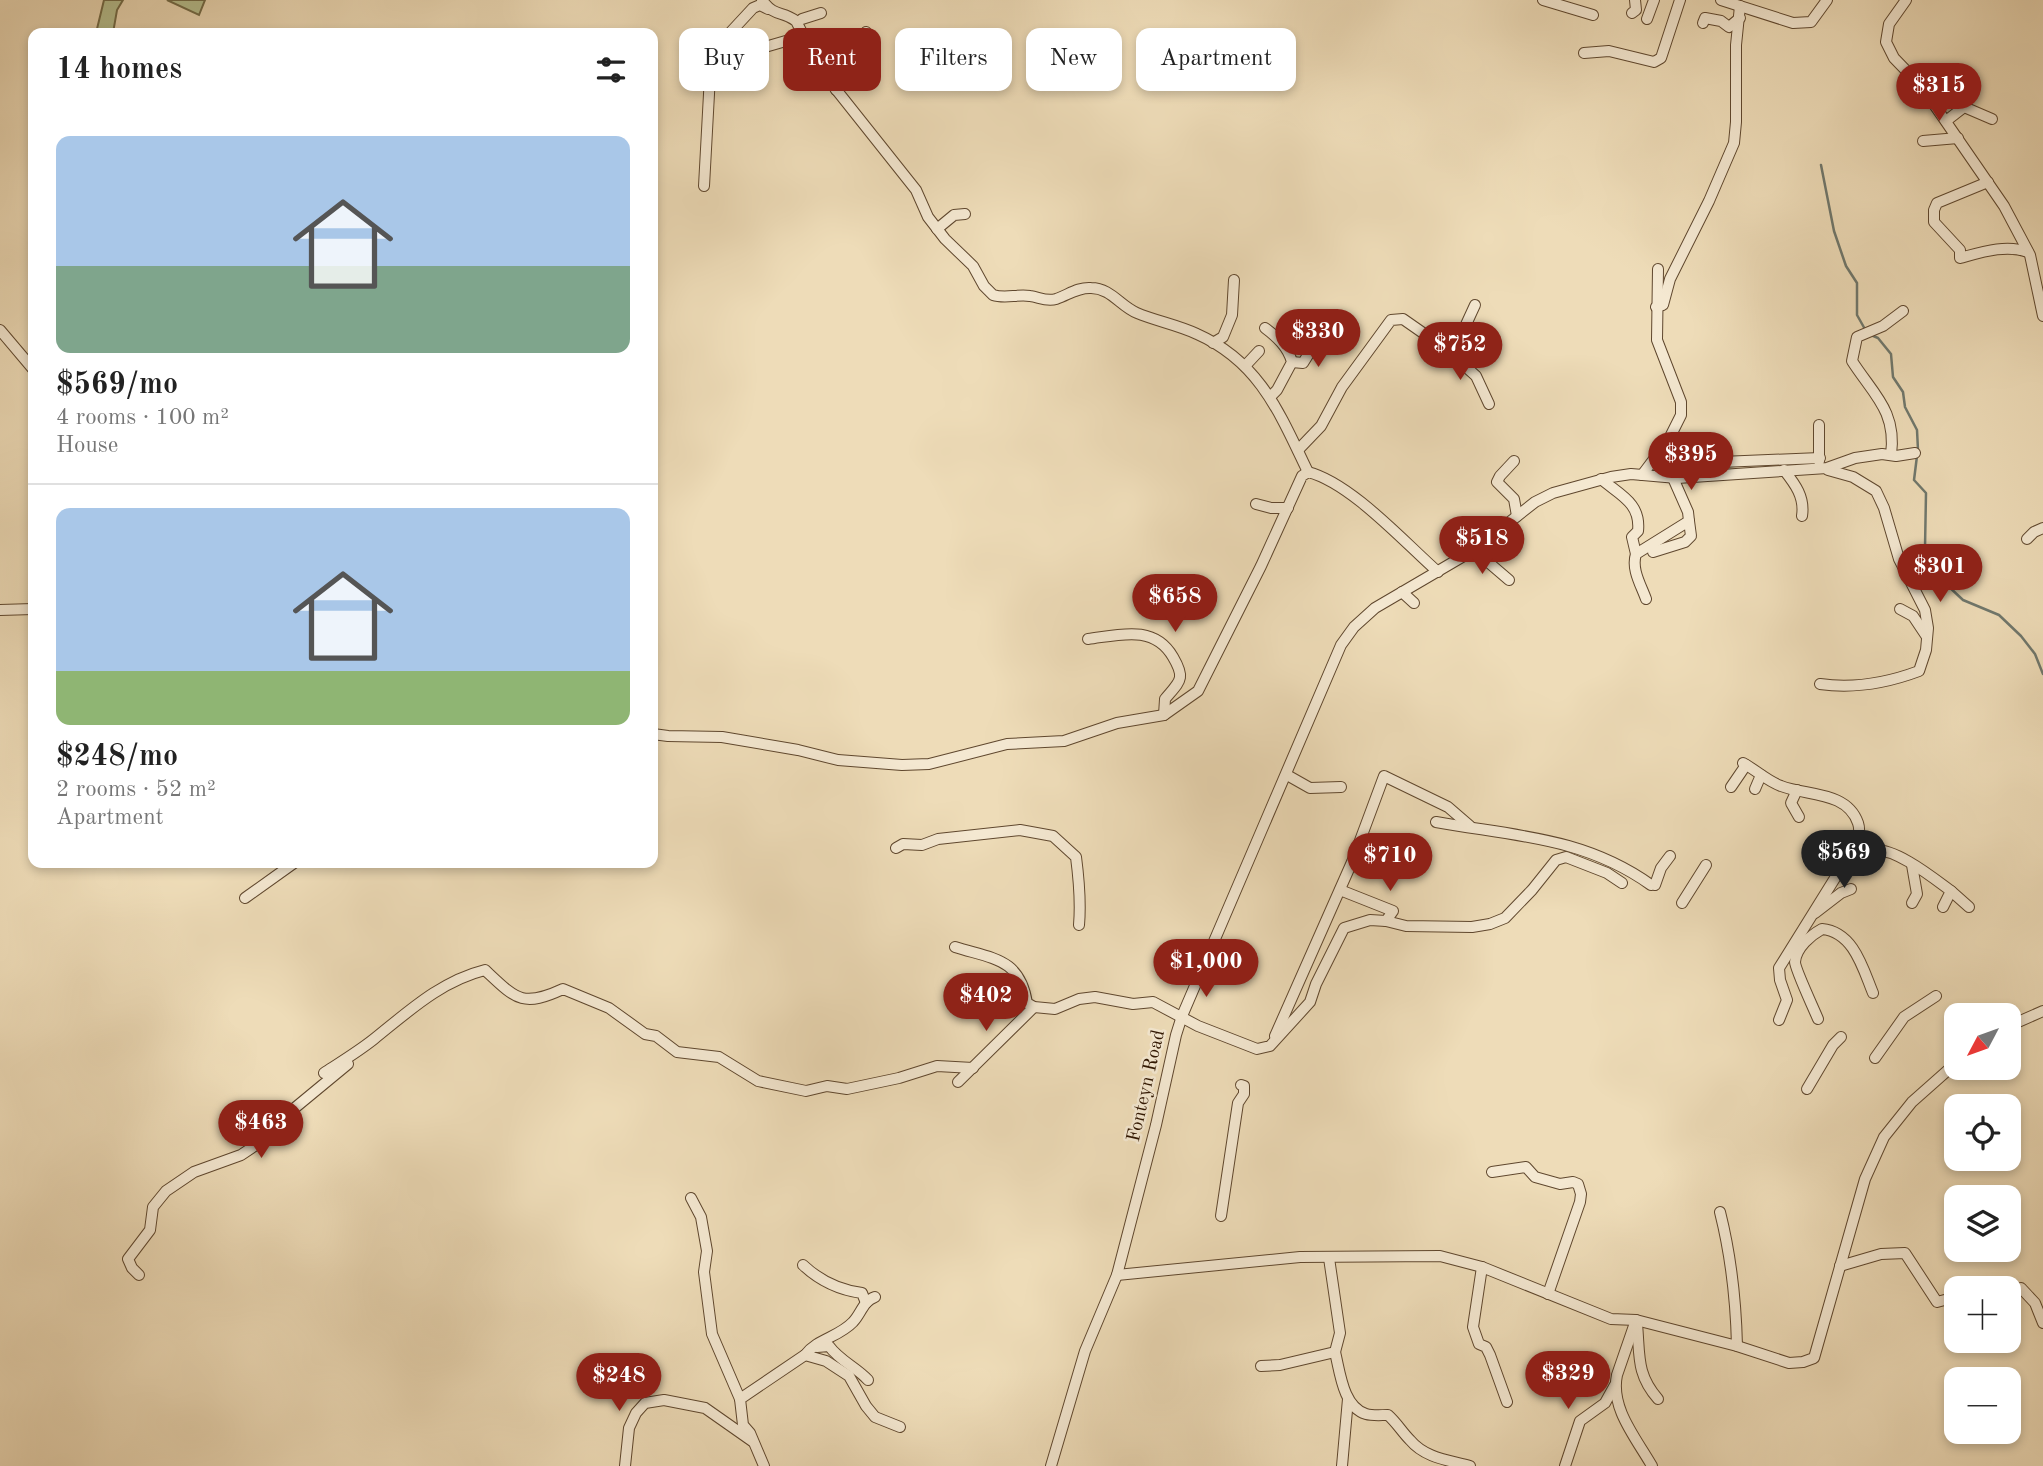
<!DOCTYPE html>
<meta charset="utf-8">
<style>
body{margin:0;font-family:"Old Standard TT",serif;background:#f6f6f6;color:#222;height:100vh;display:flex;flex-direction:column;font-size:26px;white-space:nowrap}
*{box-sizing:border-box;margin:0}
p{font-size:23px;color:#767676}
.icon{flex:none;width:38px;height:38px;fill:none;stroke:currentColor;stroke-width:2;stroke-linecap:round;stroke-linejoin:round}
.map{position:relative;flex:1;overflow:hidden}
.panel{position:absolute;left:28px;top:28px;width:630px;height:840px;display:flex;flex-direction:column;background:#fff;border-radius:14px;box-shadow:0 4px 10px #0003}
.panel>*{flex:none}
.banner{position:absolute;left:679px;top:28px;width:665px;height:63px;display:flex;gap:14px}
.needle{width:46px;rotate:229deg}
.tools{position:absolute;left:1944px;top:1003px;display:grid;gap:14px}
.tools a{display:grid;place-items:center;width:77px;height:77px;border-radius:14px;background:#fff;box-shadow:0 4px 10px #0003;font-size:35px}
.price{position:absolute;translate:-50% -60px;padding:0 16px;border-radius:24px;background:#8f2418;color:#fff;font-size:23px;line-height:46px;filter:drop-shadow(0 2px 4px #0008)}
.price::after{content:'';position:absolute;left:50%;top:42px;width:21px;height:16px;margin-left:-10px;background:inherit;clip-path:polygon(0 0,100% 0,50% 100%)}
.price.on{background:#222;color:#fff}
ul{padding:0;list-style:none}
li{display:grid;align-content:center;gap:14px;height:371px;padding:0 28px}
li+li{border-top:2px solid #e0e0e0}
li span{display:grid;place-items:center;height:217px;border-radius:14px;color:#555}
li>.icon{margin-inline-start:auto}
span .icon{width:126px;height:126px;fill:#fffc;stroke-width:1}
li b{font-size:30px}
h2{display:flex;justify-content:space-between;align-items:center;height:84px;padding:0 28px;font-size:30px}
.chip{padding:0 24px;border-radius:14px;background:#fff;box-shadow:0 4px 10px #0003;font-size:24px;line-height:63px}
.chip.on{background:#8f2418;color:#fff}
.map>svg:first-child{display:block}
.green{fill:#b6c191;stroke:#726b48;stroke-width:2}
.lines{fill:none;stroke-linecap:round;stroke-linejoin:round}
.stream{stroke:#70786d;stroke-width:2.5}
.minor-casing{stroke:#5f472e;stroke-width:12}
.minor{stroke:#f4e8d1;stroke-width:10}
.labels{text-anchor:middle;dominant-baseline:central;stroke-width:5;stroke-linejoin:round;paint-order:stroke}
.street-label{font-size:19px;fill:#2f1500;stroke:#f4e8d1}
</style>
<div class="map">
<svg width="2043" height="1466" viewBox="0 0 2043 1466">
<rect width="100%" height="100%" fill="#eedcb8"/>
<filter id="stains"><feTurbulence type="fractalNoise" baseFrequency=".00286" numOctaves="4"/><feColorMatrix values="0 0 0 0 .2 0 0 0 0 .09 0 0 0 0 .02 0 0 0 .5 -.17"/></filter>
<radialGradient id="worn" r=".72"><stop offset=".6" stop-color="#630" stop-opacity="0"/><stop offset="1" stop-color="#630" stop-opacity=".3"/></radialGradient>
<g class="green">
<polygon points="104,0 123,0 117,10 113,33 96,33"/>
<polygon points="167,0 205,0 199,15"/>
</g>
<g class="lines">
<g class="stream">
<polyline points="1821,165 1834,231 1846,266 1857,283 1857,315 1866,331"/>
<polyline points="1871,335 1878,338 1891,354 1893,377 1903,392 1905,407 1917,430 1918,450"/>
<polyline points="1917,456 1914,480 1926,493 1925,548 1930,569 1963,600 1999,615 2021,636 2035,654 2043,674"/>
</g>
<g class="minor-casing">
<g id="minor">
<path d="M762,0C775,18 782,10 796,21L823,73L916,190L928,217L945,239L973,266L984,286L993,295C1005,299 1017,294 1030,296C1039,297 1046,302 1056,299C1068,295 1078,287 1091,288C1111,288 1120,306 1137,313C1156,321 1178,325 1197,334C1260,362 1280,414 1308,472"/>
<polyline points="1543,0 1593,15"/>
<polyline points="1721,0 1793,23 1811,22 1827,0"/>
<polyline points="1906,0 1889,24 1886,42 1894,58 1922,87 2004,206 2030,255 2043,316"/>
<polyline points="1632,13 1636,10 1635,0"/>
<polyline points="802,19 821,13"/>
<polyline points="1647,19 1654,0"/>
<polyline points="1703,23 1705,18 1721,21 1729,27 1740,18"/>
<polyline points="765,47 803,36"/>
<polyline points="1584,53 1609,51 1654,62 1661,58 1680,0"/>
<path d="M836,90C843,71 855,74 863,61C868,53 865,40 866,32"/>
<polyline points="1946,121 1964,107 1992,119"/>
<polyline points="1923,141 1958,138"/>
<path d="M1988,182L1937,203L1934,210V222L1960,250V258C1982,252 2006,244 2028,252"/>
<polyline points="704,186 711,57 714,50 753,8 760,5 768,9"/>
<polyline points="937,229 954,215 965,214"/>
<polyline points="1656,307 1663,305 1670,279 1709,201 1734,143 1736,122 1736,45 1740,6"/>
<path d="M1265,328C1277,337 1288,347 1292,362L1277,390L1271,396"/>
<polyline points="0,330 33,369"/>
<polyline points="1464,331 1481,338"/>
<polyline points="1213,343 1223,337 1232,315 1234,280"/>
<polyline points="1452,355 1475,305"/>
<polyline points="1292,362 1303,363 1321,334"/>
<polyline points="1245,366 1259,351"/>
<polyline points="1298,450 1321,426 1342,387 1391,320 1403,319 1446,349 1476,376 1489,404"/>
<path d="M1891,455C1897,411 1873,394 1852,361L1857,337L1883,326L1903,311"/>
<polyline points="1657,456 1721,462 1820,458"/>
<polyline points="1514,461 1500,476 1497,482 1514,499 1517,516"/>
<polyline points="1819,461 1819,425"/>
<path d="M1784,470C1795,484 1805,497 1802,516"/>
<polyline points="1642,475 1669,439 1681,415 1681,402 1657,340 1658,269"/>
<path d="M1601,479C1620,495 1641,503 1638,531L1632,537L1636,554"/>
<polyline points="1256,504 1271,508 1288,508"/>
<polyline points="2027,539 2034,532 2043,528"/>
<polyline points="1474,550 1509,580"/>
<polyline points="1653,552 1685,542 1691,536 1689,521"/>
<polyline points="1402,592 1414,603"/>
<path d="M1646,599C1641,585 1631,569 1636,554L1689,521L1688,512L1673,478"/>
<polyline points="1900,609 1913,616 1927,637"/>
<polyline points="0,610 33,609"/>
<path d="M1088,639C1119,635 1154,624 1173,657C1186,679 1180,681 1165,699L1164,715"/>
<path d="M1820,684C1855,689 1887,683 1919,671L1926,650L1928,628L1925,610L1899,559L1884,508L1876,491L1853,477L1828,470"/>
<path d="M653,734L668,736L722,737L798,750L838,760L902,765L929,764L1007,744L1064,741L1117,723L1164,715L1198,691L1261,566L1302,476L1308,472C1351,483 1404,542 1438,572"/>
<path d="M1743,763C1756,770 1767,781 1781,786C1807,796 1847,791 1858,823C1862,835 1855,848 1848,858"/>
<polyline points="1287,775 1310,788 1341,787"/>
<polyline points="1731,787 1746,765"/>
<polyline points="1755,789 1761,775"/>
<polyline points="1797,790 1791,803 1799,817"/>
<path d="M1436,822C1514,836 1584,837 1651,885"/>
<path d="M896,848L903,844L922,845L938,839L1020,830L1053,836L1076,857C1079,880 1081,902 1079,925"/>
<polyline points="1912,865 1917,894 1912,903"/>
<polyline points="1655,885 1661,868 1670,856"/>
<polyline points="1340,890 1393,911 1386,921"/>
<polyline points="1951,891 1969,907"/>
<polyline points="245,898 294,863"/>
<polyline points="1682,903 1706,865"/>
<polyline points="1815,913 1841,893 1851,889"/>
<path d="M955,947C993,959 1020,958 1027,1003L1034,1007L1055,1009L1079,999L1095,997L1133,1004L1153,1002L1198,1026L1257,1049L1270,1046L1310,1002L1316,984L1344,928L1370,920L1386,921L1406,926L1472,927L1490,924L1505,918L1532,890L1556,860L1566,857L1607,873L1622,883"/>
<path d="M1818,1019C1814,1009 1795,969 1795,962C1796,948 1811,935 1822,929C1854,932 1863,969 1873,993"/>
<path d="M1779,1020L1787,1000L1780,980L1779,968L1845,862C1853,856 1861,850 1871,850C1895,847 1932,877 1951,891L1943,907"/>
<polyline points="2009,1026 2043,1011"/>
<polyline points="1275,1036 1352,862 1384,776 1448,807 1470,826"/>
<polyline points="1875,1058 1904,1017 1936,996"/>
<path d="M324,1073C341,1062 359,1051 374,1039C409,1011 441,981 485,970C516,999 522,1008 563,989L609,1008L645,1034L656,1036L677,1052L719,1057L758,1081L806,1091L827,1086L847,1089L899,1078L937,1066L973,1068"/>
<polyline points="958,1082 1034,1007"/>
<polyline points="1807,1089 1833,1045 1841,1037"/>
<polyline points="1492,1172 1526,1167 1535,1177 1560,1184 1573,1182 1578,1184 1581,1194 1580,1202 1548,1294"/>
<polyline points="691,1198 701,1217 707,1251 704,1272 712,1334 740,1399"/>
<path d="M1720,1212C1731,1256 1736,1301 1737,1346"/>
<polyline points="1221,1216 1238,1103 1244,1094 1244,1086 1241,1085"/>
<path d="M803,1265C820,1281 839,1290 862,1293L866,1303"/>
<polyline points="1840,1266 1881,1254 1905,1253 1937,1302 1956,1297"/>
<polyline points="1482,1267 1473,1327 1479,1344 1486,1347 1490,1355 1507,1402"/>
<polyline points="139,1275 132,1268 128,1259 150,1230 153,1207 166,1191 194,1172 241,1155 268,1137 277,1130 285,1116 348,1064"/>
<polyline points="1117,1275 1300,1257 1440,1256 1482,1267 1611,1319 1636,1320 1737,1346 1789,1363 1803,1362 1814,1358 1865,1179 1884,1137 1912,1102 1956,1063"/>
<polyline points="2021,1288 2035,1303 2043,1323"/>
<path d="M1636,1320L1617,1375C1610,1408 1636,1438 1652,1466"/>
<path d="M1637,1324C1640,1355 1636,1374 1658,1399"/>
<path d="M817,1347L829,1346C840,1361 856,1367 868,1380"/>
<path d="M1335,1352C1340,1372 1343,1407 1366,1414C1373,1416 1381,1415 1388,1415C1397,1423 1402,1432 1410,1440C1425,1458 1448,1460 1470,1466"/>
<polyline points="805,1355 826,1361 849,1376 866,1406 875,1417 900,1427"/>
<polyline points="1261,1366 1280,1365 1335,1352 1340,1333 1329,1258"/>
<polyline points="625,1466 629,1428 636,1413 645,1403 664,1400 705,1408 752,1441"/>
<path d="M764,1466L750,1433L743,1425L740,1399L805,1355C817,1339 839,1337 853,1322C861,1314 863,1301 875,1297"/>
<path d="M1051,1466L1085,1351L1117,1275L1156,1125L1176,1035L1182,1016C1234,892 1289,769 1341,645L1354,627L1375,608L1474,550L1535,502L1553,493L1611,477L1631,474L1677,478L1827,468L1855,458L1882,454L1896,456L1915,453"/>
<polyline points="1342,1466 1348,1399"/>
<polyline points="1565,1466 1580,1421 1605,1403 1615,1385"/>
</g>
</g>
<use href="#minor" class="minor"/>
</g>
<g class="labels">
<g class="street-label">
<text transform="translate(1147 1086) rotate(-77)">Fonteyn Road</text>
</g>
</g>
<rect width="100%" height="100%" filter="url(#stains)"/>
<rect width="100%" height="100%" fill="url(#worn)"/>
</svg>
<div class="tools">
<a><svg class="needle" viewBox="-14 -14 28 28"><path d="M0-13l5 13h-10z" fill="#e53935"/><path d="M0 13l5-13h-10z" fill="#767676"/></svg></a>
<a><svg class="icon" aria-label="locate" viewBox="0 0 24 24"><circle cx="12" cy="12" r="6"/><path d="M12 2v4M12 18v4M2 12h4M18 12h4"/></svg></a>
<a><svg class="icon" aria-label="layers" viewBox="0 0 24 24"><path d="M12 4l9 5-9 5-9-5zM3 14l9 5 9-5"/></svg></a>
<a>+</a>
<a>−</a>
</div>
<b class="price" style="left:1939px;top:123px">$315</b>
<b class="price" style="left:1318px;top:369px">$330</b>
<b class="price" style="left:1460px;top:382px">$752</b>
<b class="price" style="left:1691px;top:492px">$395</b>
<b class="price" style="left:1482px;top:576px">$518</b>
<b class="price" style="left:1940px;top:604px">$301</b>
<b class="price" style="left:1175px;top:634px">$658</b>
<b class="price on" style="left:1844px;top:890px">$569</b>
<b class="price" style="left:1390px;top:893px">$710</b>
<b class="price" style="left:1206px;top:999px">$1,000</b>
<b class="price" style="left:986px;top:1033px">$402</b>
<b class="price" style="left:261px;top:1160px">$463</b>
<b class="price" style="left:1568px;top:1411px">$329</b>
<b class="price" style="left:619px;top:1413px">$248</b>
<div class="banner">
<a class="chip">Buy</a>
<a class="chip on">Rent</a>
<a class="chip">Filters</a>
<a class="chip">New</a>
<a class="chip">Apartment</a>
</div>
<section class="panel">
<h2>14 homes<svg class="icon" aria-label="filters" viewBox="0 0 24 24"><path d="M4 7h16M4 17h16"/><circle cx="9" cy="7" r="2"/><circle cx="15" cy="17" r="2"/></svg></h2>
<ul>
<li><span style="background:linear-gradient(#a9c7e8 60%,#7fa58c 0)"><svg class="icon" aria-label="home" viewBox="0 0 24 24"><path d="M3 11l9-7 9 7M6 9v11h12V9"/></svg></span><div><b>$569/mo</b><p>4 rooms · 100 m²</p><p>House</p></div></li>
<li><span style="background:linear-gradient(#a9c7e8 75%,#8fb573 0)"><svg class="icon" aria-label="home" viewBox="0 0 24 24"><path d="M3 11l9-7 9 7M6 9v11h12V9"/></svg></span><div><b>$248/mo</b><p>2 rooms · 52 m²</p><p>Apartment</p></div></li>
</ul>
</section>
</div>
